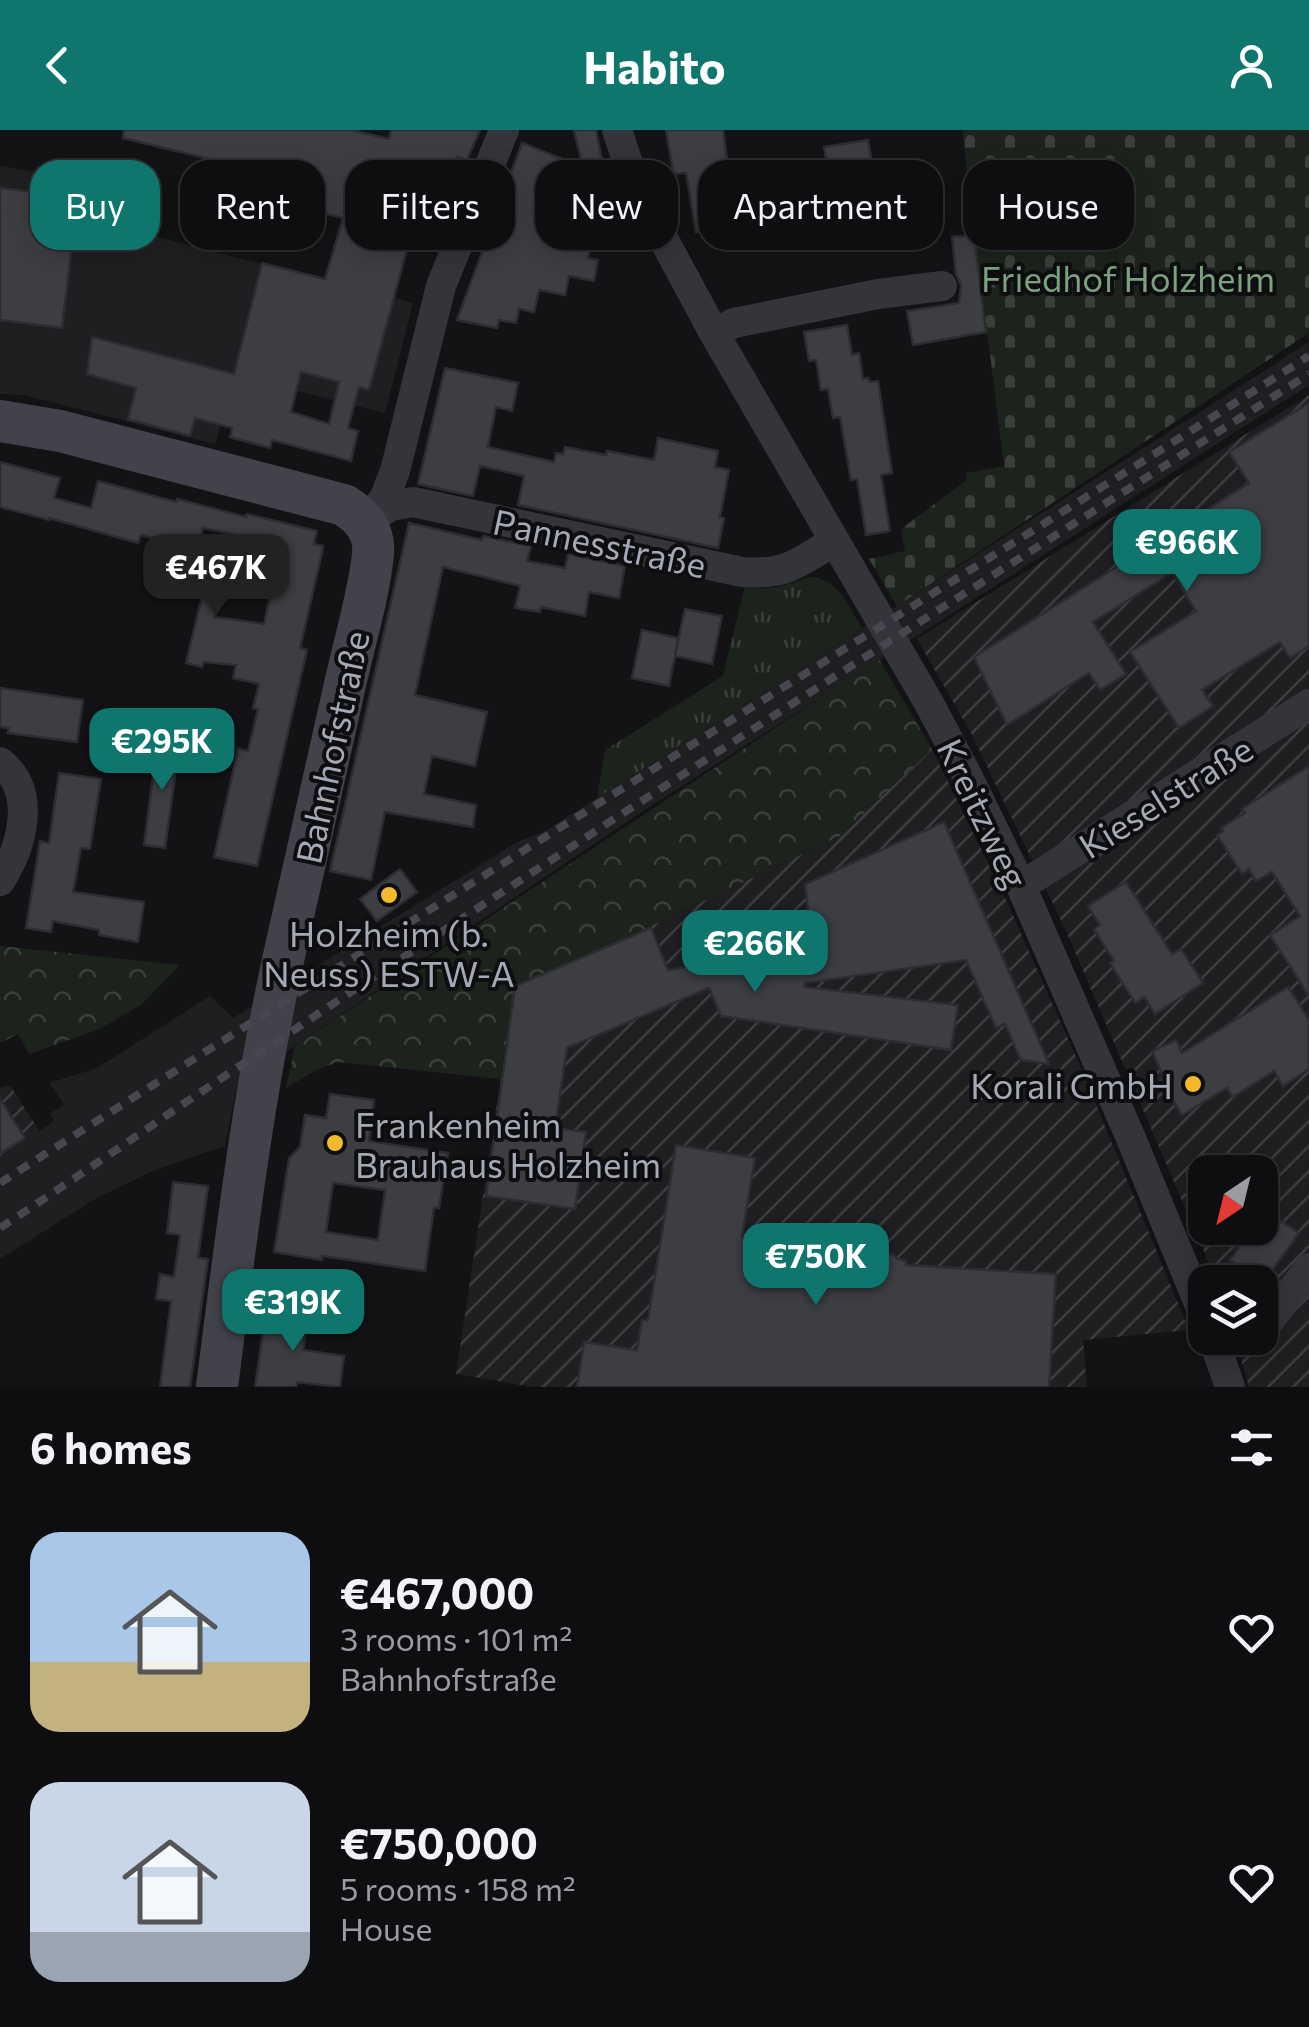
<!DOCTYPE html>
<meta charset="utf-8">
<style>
body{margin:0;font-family:Commissioner,sans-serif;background:#1c1c1e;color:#f1f3f6;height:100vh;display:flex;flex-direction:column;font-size:38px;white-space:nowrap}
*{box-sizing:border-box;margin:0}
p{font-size:32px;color:#9b9c9f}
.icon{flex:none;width:55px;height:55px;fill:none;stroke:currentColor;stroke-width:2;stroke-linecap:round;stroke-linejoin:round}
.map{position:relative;height:1257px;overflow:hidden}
.drawer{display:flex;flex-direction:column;background:#0e0e10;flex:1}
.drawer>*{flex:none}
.top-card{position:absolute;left:30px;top:30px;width:1250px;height:90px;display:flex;gap:20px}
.needle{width:65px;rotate:215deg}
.controls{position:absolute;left:1188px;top:1025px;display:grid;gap:20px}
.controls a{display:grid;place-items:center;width:90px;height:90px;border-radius:20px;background:#0e0e10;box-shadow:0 5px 25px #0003,0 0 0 2px #2e2e30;font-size:50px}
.price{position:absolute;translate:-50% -85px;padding:0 22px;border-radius:20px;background:#0f766e;color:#fff;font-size:32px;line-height:65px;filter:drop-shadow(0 2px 5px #0008)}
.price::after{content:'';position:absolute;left:50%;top:60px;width:30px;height:22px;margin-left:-15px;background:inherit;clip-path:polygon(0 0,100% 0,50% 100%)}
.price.selected{background:#222;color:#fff}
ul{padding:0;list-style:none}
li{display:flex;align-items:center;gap:30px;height:250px;padding:0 30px}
li span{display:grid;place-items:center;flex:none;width:280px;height:200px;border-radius:30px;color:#555}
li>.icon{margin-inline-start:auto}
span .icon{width:120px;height:120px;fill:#fffc;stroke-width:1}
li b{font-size:42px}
h2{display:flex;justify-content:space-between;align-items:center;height:120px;padding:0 30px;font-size:42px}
.pill{padding:0 35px;border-radius:30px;background:#0e0e10;box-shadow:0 5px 25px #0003,0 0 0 2px #2e2e30;font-size:35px;line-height:90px}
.pill.selected{background:#0f766e;color:#fff}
header{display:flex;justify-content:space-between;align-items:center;height:130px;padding:0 30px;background:#0f766e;color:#fff;font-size:45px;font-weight:700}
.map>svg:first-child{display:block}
.built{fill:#1f1f22}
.industrial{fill:url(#industrial-furrows);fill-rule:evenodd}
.grass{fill:url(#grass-tufts)}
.cemetery{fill:url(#cemetery-stones)}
.park{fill:url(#park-crowns)}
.building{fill:#3d3e42;stroke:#2d2d31;stroke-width:2.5;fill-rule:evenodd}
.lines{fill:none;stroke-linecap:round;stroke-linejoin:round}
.street{stroke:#34353a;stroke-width:30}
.secondary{stroke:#42434a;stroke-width:42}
.rail{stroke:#47484f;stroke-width:8;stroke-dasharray:12 10;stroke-linecap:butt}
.poi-dot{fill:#f4ba2b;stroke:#0e0e10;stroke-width:4}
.labels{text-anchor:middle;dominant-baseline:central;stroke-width:8;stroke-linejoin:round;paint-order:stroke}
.park-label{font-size:35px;fill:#7ba17f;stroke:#0e0e10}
.street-label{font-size:35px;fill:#a4a9b5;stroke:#0e0e10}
.poi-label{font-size:35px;fill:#a4a9b5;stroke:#0e0e10}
</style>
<header><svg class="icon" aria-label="back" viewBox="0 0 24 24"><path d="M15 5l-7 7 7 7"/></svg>Habito<svg class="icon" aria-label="person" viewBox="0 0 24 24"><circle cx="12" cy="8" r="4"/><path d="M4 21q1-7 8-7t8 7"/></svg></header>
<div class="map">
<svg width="1309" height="1257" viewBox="0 0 1309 1257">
<defs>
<pattern id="industrial-furrows" width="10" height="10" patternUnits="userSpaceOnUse" patternTransform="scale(2.5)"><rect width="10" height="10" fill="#1f1f22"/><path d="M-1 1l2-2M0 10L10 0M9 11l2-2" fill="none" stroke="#3d3d40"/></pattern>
<pattern id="grass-tufts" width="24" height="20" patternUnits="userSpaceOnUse" patternTransform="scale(2.5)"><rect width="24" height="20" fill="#1b231c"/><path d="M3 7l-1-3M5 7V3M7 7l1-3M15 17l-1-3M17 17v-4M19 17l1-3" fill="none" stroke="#39403b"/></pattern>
<pattern id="cemetery-stones" width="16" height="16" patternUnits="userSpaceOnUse" patternTransform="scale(2.5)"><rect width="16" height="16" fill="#1b231c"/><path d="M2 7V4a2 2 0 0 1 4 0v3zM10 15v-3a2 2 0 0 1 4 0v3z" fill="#39403b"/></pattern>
<pattern id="park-crowns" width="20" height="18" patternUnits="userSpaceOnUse" patternTransform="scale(2.5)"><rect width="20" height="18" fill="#1b231c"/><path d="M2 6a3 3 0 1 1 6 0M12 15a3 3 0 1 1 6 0" fill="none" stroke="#39403b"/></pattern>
</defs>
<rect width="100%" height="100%" fill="#131315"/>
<g class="built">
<polygon points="0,36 114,54 108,94 413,173 385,283 235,245 215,314 24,265 0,264"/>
<polygon points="1309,212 1309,255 643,681 237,955 225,1016 155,1040 95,1069 0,1129 0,1028 54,991 50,984 64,974 49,953 97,938 210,866 233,888 519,711 545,701"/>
</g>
<g class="industrial">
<path d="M1309,265V1257H1249L1235,1208H1260V1152H1217L1066,801L971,603L917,509ZM1205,1042H1260V1098H1205Z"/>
<polygon points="932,619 1006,770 1081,938 1189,1200 1083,1210 1087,1257 534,1257 456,1244 514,861 840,706"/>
<polygon points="10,955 40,1002 0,1028 0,958"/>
</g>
<path class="grass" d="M808,447C837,446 849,477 862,498L597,668L605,620L723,546L745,457C769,461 785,456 808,447Z"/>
<polygon class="cemetery" points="962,0 1309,0 1309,203 897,476 869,429 905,421 901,399 967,350 966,343 1004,336"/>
<g class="park">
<polygon points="879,529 932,619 840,706 514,861 500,949 339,932 318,939 286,958 295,916"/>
<polygon points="0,816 180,835 142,874 100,899 29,924 18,904 0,913"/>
</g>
<g class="building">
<path d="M124,0H351L389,9L391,0H480L467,30L457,27L448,53L431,57L424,56L369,260L359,257L348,298L358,301L351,331L272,310L270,318L230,307L232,298L195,288L190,306L128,289L136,258L87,244L92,207L234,244L262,133L325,149L343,88L302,78L308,53L123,8ZM301,242L339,252L329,294L291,282Z"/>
<polygon points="574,0 596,0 602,30 597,43 583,38"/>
<polygon points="666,0 723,0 728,36 732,35 741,95 696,102 686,43 675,44 673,41"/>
<polygon points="868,10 884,106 840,113 824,17"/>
<polygon points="522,13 573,33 571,51 564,53 551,88 569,91 566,106 576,108 575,114 591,117 588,128 598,130 594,151 569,146 565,165 539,160 534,182 519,179 516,193 499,190 497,198 457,190"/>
<polygon points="0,58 78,67 62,198 0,190"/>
<polygon points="974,105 986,202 913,215 907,181 959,173 961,155 956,144 952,107"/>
<polygon points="847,195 852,225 859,223 863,249 868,248 869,252 878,251 892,343 881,345 890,401 866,405 857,349 851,350 840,287 833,288 828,259 821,260 816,230 809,231 804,202"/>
<polygon points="445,238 518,253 512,281 496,277 488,317 554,332 556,323 563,324 565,317 606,325 607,321 654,330 658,308 718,321 715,337 729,340 720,387 724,388 718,418 518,375 524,346 480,336 473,366 418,354"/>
<polygon points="1309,273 1309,516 1290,528 1280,512 1202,560 1213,576 1179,598 1130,522 1196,481 1172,443 1093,492 1126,544 1100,560 1089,543 1007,595 974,527 1249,353 1229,322"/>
<polygon points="0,332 60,348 54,368 91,378 98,351 176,372 177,369 246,387 247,384 317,401 314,414 323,416 322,423 300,518 307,520 257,736 214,727 238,619 248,621 258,579 253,578 259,554 233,548 236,535 204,532 202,537 186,533 211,429 229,433 215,487 264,494 271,463 260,451 233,445 242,406 203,398 197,419 141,405 138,413 49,388 49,390 0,377"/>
<polygon points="409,393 482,410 483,406 531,416 527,431 565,438 568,424 625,436 619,468 589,462 585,486 541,477 540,482 515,478 520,456 443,437 415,565 487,582 475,636 432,626 424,664 476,675 473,697 385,682 371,750 330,741"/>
<polygon points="685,479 722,486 712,534 675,526 669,556 632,548 642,500 678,508 675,525"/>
<polygon points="0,558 83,570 77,612 8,603 9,598 0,597"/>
<polygon points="158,608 180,611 165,718 144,715"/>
<polygon points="1309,636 1309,866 1270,805 1300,786 1272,742 1256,751 1249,739 1242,744 1217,705 1223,701 1221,698 1245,683 1242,679"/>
<polygon points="59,643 101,649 90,719 81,718 73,762 144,772 138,812 99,805 99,800 53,791 51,802 26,798 40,711 49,713"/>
<polygon points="944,692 1049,934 1021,930 1005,894 996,898 966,830 805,853 805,857 958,875 951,920 721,886 709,858 567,918 555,998 586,1002 575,1079 486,1066 515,856 651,798 668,840 812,813 805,754"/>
<polygon points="400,739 417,762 377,791 360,769"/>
<polygon points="1126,752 1172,824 1181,819 1203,853 1155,884 1144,867 1135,873 1110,833 1114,831 1094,799 1100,795 1088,776"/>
<polygon points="1288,857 1309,890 1309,939 1283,956 1274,941 1233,967 1227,958 1182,985 1160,950 1164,948 1152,921 1176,910 1182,923"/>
<path d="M330,964L374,970L369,1011L448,1023L439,1078H434L425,1141L322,1126V1130L274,1122L289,1028L300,1017L305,985L326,988ZM333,1053L385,1060L378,1110L326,1102Z"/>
<polygon points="0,969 25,1008 0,1024"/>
<polygon points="676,1015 755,1028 742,1107 845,1122 859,1111 874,1113 882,1123 893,1124 897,1129 906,1131 906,1135 1056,1144 1049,1257 577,1257 584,1212 637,1220 642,1190 648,1190"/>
<polygon points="173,1052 208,1056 198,1128 208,1129 190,1257 160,1257 171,1171 156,1169 158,1157 160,1144 174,1147 180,1105 167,1103"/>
<polygon points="1281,1091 1299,1103 1263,1153 1230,1130 1241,1114 1218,1098 1266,1098 1273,1102"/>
<polygon points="267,1174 288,1177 288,1181 308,1184 303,1220 344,1226 340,1257 297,1252 296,1257 255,1257"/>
</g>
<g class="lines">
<g class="street">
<polyline points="617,0 637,60 714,203 930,575 969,649 1021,756 1130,1006 1205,1188"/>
<polyline points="714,203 734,193 878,164 942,156"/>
<polyline points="370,387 385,367 395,341 441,156 504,0"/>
<path d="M365,392L391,376L413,372L742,442C787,445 796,434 833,412"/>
<path d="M0,632C38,662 22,717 0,751"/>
<polyline points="1021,756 1309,574"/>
<polyline points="1260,1203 1309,1138"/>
<polyline points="1213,1208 1230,1257"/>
</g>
<path class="secondary" d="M0,291L60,301L344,375C362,386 375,401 373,424C369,464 355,510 346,550C327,636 307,722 288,808C254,956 236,1107 217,1257"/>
<g class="rail">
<path d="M0,1053C434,774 873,503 1309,226"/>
<path d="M0,1098C90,1039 177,977 267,918C610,688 960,466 1309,244"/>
</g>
</g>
<g class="poi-dot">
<circle cx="389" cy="765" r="10"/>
<circle cx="1193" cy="954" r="10"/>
<circle cx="335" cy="1013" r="10"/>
</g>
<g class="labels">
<g class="park-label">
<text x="1128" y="147">Friedhof Holzheim</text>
</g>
<g class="street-label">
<text transform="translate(600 412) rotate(12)">Pannesstraße</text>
<text transform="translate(331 617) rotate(-78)">Bahnhofstraße</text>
<text transform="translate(1165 666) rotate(-32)">Kieselstraße</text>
<text transform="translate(984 683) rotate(64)">Kreitzweg</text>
</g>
<g class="poi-label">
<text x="389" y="802">Holzheim (b.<tspan x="389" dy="40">Neuss) ESTW-A</tspan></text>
<text x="1173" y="954" text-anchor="end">Korali GmbH</text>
<text x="355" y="993" text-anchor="start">Frankenheim<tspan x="355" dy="40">Brauhaus Holzheim</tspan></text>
</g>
</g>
</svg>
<div class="controls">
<a><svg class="needle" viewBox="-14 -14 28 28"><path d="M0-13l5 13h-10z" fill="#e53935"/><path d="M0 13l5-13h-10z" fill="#9b9c9f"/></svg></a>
<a><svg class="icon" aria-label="layers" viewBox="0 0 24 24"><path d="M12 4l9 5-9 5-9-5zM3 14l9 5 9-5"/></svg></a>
</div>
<b class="price" style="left:1187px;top:464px">€966K</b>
<b class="price selected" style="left:216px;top:489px">€467K</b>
<b class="price" style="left:162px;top:663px">€295K</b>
<b class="price" style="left:755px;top:865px">€266K</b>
<b class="price" style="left:816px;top:1178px">€750K</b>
<b class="price" style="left:293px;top:1224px">€319K</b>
<div class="top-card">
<a class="pill selected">Buy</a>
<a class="pill">Rent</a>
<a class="pill">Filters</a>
<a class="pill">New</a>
<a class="pill">Apartment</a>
<a class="pill">House</a>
</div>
</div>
<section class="drawer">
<h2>6 homes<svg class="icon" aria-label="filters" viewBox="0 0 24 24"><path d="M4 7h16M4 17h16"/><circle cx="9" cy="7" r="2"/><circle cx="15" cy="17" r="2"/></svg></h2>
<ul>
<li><span style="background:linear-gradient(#a9c7e8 65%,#c2b280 0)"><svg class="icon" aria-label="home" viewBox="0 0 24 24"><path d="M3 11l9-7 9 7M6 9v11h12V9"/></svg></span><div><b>€467,000</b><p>3 rooms · 101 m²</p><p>Bahnhofstraße</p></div><svg class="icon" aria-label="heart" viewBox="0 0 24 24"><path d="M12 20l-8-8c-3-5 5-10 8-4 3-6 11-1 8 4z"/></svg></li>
<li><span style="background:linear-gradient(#c9d6e8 75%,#9aa5b1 0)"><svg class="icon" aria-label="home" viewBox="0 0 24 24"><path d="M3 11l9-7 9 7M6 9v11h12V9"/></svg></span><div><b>€750,000</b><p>5 rooms · 158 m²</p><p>House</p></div><svg class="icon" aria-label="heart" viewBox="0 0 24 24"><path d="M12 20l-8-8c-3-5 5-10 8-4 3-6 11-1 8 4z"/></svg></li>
</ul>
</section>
